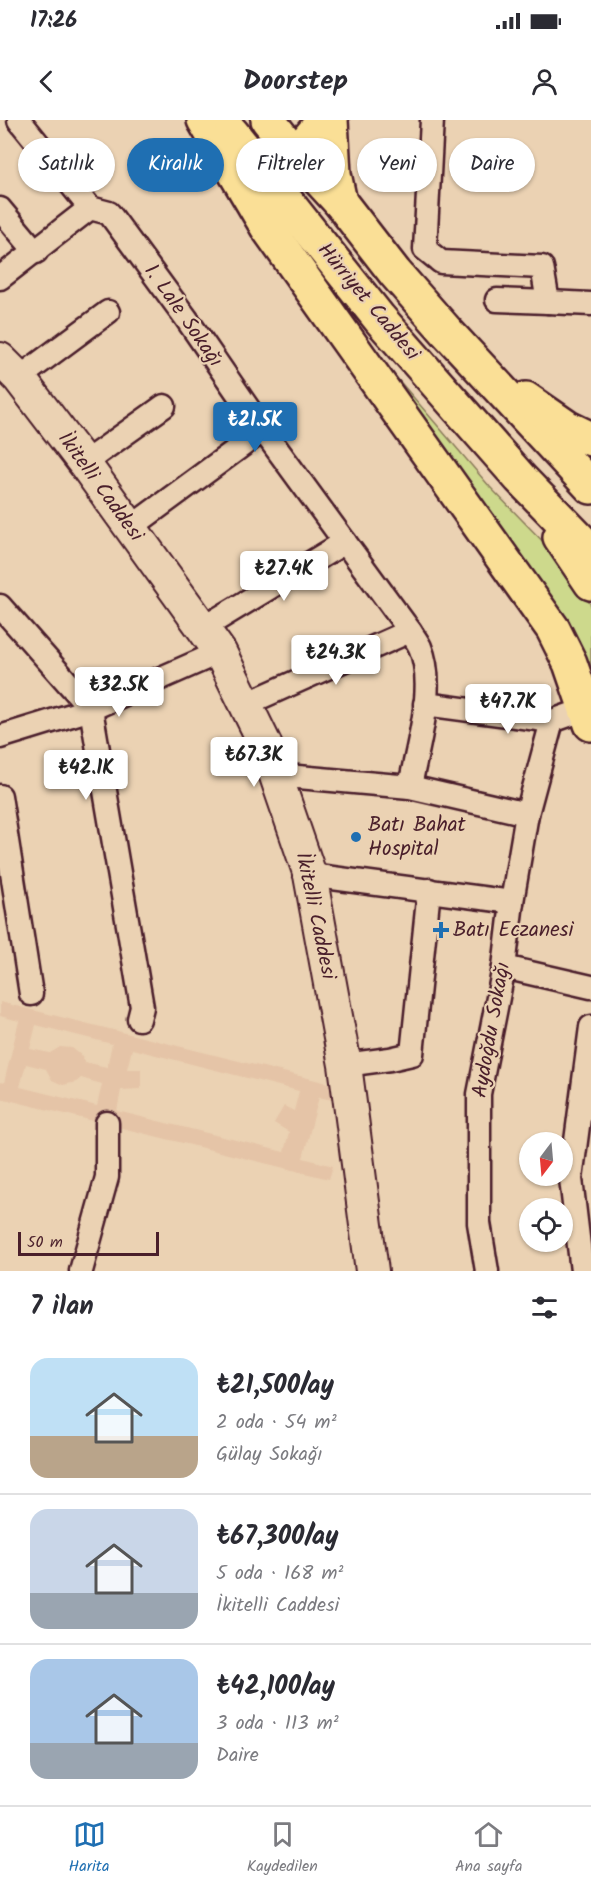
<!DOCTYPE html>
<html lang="tr">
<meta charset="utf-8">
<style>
body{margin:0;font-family:Kalam,sans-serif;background:#f2f2f3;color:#2b2b33;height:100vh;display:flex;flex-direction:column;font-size:22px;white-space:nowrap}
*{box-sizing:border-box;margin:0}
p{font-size:20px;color:#7c7c81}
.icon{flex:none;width:33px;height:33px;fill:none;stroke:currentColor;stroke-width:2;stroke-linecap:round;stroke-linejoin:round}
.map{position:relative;height:1151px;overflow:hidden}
.panel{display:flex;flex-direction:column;background:#fff;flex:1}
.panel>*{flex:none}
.hud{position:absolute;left:18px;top:18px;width:555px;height:54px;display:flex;gap:12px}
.needle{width:39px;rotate:196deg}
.buttons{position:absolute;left:519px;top:1012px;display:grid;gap:12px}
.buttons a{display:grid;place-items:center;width:54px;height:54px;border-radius:50%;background:#fff;box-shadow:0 2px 4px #0004;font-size:30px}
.scale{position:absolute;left:18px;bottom:15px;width:141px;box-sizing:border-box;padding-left:6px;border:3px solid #4a1f2b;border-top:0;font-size:16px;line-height:21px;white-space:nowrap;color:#4a1f2b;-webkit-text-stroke:4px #ebd2b3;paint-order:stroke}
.price{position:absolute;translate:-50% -51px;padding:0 14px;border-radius:6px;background:#fff;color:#222;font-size:20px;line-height:39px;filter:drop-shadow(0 2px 3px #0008)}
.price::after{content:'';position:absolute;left:50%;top:36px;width:18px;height:14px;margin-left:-9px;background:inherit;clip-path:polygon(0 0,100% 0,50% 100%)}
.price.selected{background:#1f6fb2;color:#fff}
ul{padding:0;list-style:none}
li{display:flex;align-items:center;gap:18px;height:150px;padding:0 30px}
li+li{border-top:2px solid #e1e1e2}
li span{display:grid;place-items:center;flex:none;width:168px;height:120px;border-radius:18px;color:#555}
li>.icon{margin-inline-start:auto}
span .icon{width:72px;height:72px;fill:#fffc;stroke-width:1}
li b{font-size:26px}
h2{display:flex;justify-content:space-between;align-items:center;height:72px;padding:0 30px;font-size:26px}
.pill{padding:0 21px;border-radius:27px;background:#fff;box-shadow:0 2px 4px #0004;font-size:21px;line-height:54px}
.pill.selected{background:#1f6fb2;color:#fff}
.status{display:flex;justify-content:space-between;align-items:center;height:42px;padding:0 30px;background:#fff;direction:ltr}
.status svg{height:16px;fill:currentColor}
header{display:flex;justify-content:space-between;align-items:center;height:78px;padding:0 30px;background:#fff;font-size:27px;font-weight:700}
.tab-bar{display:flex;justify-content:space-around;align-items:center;height:84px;border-top:2px solid #e1e1e2;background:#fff;font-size:16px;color:#7c7c81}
.tab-bar a{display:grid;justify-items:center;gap:3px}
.tab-bar .selected{color:#1f6fb2}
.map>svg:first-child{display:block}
.built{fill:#e5c4a7;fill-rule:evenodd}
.grass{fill:#cdd98c;stroke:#8c7c5c;stroke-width:1.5}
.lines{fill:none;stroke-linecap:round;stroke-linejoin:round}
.street-casing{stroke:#4a1f2b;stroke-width:27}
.secondary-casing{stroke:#4a1f2b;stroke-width:36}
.primary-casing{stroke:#4a1f2b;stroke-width:38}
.street{stroke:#ebd2b3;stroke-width:22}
.secondary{stroke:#ebd2b3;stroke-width:32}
.primary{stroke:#fadf96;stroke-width:33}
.poi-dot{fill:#1f6fb2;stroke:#ebd2b3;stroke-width:2}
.labels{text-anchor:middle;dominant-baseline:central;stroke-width:4.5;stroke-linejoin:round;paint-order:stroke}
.street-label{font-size:21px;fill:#4a1f2b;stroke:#ebd2b3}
.poi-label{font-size:21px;fill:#4a1f2b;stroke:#ebd2b3;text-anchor:start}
</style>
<div class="status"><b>17:26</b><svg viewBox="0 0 49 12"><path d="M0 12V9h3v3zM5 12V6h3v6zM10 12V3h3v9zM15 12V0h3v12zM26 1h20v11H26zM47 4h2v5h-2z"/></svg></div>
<header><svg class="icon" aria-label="back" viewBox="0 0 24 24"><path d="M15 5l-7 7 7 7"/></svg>Doorstep<svg class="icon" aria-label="person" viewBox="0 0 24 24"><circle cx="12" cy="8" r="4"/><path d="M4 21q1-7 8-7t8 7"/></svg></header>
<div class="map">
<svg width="591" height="1151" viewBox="0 0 591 1151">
<rect width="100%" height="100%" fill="#ebd2b3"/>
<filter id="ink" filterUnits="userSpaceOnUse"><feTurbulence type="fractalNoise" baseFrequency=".0167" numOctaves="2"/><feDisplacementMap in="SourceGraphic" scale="12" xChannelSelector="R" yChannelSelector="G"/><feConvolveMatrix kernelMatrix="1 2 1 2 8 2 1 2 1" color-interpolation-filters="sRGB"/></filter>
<g filter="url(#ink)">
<path class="built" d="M0,882L352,969L349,984L319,977L303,1038L333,1046L329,1059L0,978V962L4,963L19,901L0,896ZM36,905L112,924L107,947L84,942L82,936L72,928L60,927L50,933L30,929ZM132,929L299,971L294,991L284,986L274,1003L289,1012L284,1032L117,991L121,970L141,969V949H127ZM26,944L46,949L52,960L63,965L76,962L81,958L102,964L97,986L20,967Z"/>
<polygon class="grass" points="361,216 490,367 557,436 591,485 591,573"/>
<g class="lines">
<g class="street-casing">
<g id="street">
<polyline points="19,0 90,88"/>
<polyline points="432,0 425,129 441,142 542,147 548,182 497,180"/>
<polyline points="0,89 36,132"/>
<path d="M0,158L90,88L109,93L186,198L263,310L410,511C413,516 417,521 420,527C437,567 417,626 410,667"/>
<polyline points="548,182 591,184"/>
<polyline points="19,258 108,192"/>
<polyline points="84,343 164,286"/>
<polyline points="130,408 263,310"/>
<polyline points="0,486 91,589 142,887 139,899"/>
<polyline points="203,508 345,422"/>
<polyline points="246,584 410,511"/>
<polyline points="425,584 552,601 586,589"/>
<polyline points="0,617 91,589 220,532"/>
<polyline points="276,655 410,667 527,694"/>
<polyline points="0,676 31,874"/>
<polyline points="310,755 512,782"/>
<polyline points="504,847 591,867"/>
<polyline points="345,945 390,939 412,934 429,770"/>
<polyline points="81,1151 107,1057 107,1003"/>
<polyline points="487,1151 479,1103 479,974 504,847 512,782 527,694 552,601"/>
<polyline points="582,1151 571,1059 591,907"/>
</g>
</g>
<g class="secondary-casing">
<polyline id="secondary" points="0,239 19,258 84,343 220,532 265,624 310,755 345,945 372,1151"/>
</g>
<g class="primary-casing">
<g id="primary">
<polyline points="204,0 267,107 553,509 570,543 591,604"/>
<polyline points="268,0 292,30 340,82 395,153 447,212 591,367"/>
<polyline points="331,0 334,54 340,82"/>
<polyline points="232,13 379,198 520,358 591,431"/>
<polyline points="272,31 292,30 306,22 324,0"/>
<polyline points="526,279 568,308 591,319"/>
<polyline points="560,417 591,463"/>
</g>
</g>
<use href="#street" class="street"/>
<use href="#secondary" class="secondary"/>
<use href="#primary" class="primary"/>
</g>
</g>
<g class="poi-dot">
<circle cx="356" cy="717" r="6"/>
<path d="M438 801h6v6h6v6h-6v6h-6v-6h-6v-6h6z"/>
</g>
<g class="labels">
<g class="street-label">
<text transform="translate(368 182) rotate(50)">Hürriyet Caddesi</text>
<text transform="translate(183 196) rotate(55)">1. Lale Sokağı</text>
<text transform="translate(100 367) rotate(54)">İkitelli Caddesi</text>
<text transform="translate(315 796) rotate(78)">İkitelli Caddesi</text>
<text transform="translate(492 910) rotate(-80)">Aydoğdu Sokağı</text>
</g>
<g class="poi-label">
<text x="368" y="705">Batı Bahat<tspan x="368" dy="24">Hospital</tspan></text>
<text x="453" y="810">Batı Eczanesi</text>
</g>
</g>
</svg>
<div class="buttons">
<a><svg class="needle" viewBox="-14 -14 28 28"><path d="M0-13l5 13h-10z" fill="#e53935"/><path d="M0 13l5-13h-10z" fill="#7c7c81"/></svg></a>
<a><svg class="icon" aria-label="locate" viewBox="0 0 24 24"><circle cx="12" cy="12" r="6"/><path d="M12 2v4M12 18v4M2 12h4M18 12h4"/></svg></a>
</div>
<div class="scale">50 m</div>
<b class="price selected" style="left:255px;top:333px">₺21.5K</b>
<b class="price" style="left:284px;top:482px">₺27.4K</b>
<b class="price" style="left:336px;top:566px">₺24.3K</b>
<b class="price" style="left:119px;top:598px">₺32.5K</b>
<b class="price" style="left:508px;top:615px">₺47.7K</b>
<b class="price" style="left:254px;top:668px">₺67.3K</b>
<b class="price" style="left:86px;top:681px">₺42.1K</b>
<div class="hud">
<a class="pill">Satılık</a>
<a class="pill selected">Kiralık</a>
<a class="pill">Filtreler</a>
<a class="pill">Yeni</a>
<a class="pill">Daire</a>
</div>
</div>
<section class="panel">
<h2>7 ilan<svg class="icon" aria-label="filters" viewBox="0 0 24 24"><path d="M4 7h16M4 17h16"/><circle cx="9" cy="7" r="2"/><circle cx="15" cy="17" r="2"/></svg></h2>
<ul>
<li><span style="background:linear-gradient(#bfe0f5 65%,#b9a48a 0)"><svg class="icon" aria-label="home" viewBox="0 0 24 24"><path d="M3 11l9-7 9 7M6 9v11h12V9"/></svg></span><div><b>₺21,500/ay</b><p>2 oda · 54 m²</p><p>Gülay Sokağı</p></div></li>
<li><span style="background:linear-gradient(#c9d6e8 70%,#9aa5b1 0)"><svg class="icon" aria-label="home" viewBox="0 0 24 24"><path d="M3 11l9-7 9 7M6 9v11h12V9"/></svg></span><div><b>₺67,300/ay</b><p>5 oda · 168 m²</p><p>İkitelli Caddesi</p></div></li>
<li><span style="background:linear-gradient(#a9c7e8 70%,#9aa5b1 0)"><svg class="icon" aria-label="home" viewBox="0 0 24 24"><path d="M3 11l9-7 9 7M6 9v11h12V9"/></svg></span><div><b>₺42,100/ay</b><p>3 oda · 113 m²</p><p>Daire</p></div></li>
</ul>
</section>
<nav class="tab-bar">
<a class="selected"><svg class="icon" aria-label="map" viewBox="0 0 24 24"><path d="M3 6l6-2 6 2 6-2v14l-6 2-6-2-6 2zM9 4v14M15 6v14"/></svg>Harita</a>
<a><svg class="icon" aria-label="saved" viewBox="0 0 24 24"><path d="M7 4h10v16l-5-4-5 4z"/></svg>Kaydedilen</a>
<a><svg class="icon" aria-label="home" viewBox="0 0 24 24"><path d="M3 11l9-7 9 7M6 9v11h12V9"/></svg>Ana sayfa</a>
</nav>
